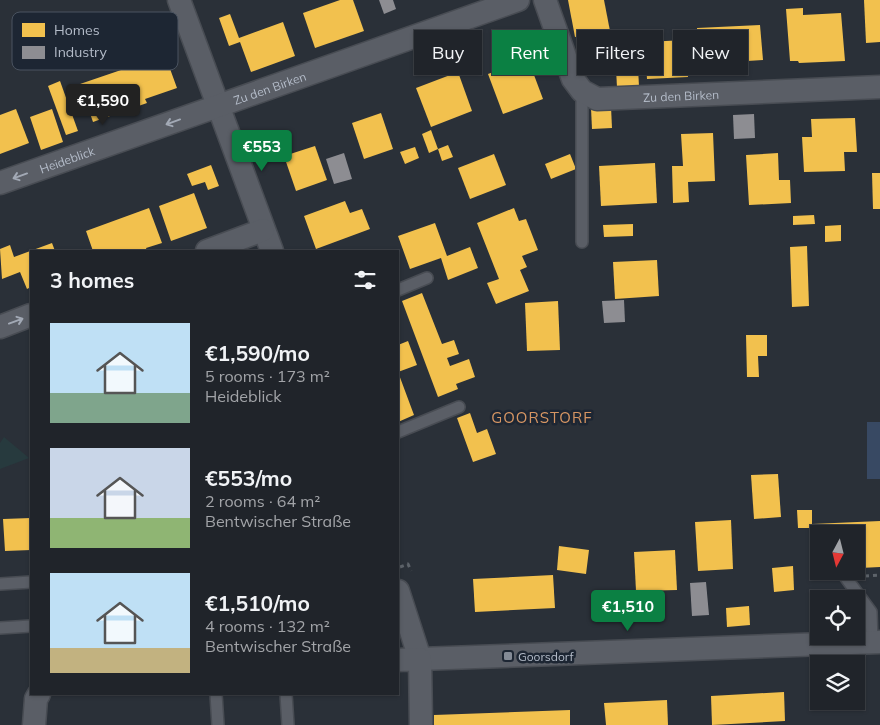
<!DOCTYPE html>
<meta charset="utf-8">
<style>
body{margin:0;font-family:Mulish,sans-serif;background:#282c32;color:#f1f3f6;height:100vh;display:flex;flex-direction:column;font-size:19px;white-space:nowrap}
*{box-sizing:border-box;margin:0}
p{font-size:16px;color:#a2a4a8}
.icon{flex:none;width:28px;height:28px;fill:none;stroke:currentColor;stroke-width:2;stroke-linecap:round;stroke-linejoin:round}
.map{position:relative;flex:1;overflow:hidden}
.drawer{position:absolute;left:30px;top:250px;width:369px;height:445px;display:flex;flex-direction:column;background:#20242a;border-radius:0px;box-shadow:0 1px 4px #0004,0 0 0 1px #3d4147}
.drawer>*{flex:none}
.hud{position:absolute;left:414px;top:30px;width:391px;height:45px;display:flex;gap:10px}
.needle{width:32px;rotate:187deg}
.buttons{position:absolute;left:810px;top:525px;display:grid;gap:10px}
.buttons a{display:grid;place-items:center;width:55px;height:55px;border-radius:0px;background:#20242a;box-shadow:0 1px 4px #0004,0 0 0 1px #3d4147;font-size:25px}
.price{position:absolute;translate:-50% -42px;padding:0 11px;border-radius:5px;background:#0b8043;color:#fff;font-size:16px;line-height:32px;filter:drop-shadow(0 1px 2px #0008)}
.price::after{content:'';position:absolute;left:50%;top:30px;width:15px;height:11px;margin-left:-8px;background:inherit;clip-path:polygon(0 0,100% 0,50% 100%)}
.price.on{background:#222;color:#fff}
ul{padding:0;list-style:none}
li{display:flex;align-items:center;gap:15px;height:125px;padding:0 20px}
li span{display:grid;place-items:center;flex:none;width:140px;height:100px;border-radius:0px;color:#555}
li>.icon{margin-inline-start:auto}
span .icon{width:60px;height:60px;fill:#fffc;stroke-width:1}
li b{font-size:21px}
h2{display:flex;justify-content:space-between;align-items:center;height:60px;padding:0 20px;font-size:21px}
.pill{padding:0 18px;border-radius:0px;background:#20242a;box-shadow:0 1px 4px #0004,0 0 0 1px #3d4147;font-size:18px;line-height:45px}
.pill.on{background:#0b8043;color:#fff}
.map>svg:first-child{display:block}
.green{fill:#273a3e}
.water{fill:#384963}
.homes{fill:#f2c14e}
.industry{fill:#8d8d92}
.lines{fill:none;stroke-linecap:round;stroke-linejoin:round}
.service-casing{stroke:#484c53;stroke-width:14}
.minor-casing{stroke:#484c53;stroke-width:25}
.path{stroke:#5d636a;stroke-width:3;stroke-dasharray:4 4;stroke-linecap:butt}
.service{stroke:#5a5e66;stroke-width:11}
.minor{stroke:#5a5e66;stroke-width:22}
.oneway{stroke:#a2a9b5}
.poi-dot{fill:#848b96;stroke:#1d2633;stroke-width:2}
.labels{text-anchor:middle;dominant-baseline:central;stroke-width:5;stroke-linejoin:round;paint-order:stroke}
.street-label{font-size:12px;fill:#b4bcc9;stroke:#1d2633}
.poi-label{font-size:12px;fill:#b4bcc9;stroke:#1d2633;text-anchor:start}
.quarter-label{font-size:15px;letter-spacing:1px;fill:#d59563;stroke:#1d2633}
.key{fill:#1d2633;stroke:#4a5360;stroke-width:1}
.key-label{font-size:14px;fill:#b4bcc9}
</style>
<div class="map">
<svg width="880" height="725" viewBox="0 0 880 725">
<rect width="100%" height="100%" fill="#2a3038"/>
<polygon class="green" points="4,437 29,458 0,469 0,443"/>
<rect class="water" x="867" y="422" width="13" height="57"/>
<g class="homes">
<polygon points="340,0 353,0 364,31 315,48 303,13"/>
<polygon points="568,0 604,0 610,31 575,37"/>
<polygon points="864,0 880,0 880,42 866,43"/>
<polygon points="803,8 803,15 841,13 845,61 799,63 798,61 790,61 786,9"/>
<polygon points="230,14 239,38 283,22 295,56 251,72 240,42 229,46 219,18"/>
<polygon points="760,25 763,60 700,64 697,28"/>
<polygon points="686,40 688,77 647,79 645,42"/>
<polygon points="637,51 639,86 617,87 615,52"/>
<polygon points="165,55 177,88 145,99 147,103 93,122 80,84"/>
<polygon points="528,59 543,99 503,114 488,74"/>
<polygon points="458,72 472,111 431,127 416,88"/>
<polygon points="60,81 78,131 66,135 48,86"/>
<polygon points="611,107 612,128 592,129 591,108"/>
<polygon points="16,109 29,143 0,154 0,115"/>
<polygon points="52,109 63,142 41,150 30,117"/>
<polygon points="381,113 393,149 364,159 352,123"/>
<polygon points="855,118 857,152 844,152 845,171 804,172 802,137 812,137 811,119"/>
<polygon points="431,130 438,149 429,153 422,134"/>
<polygon points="713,133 715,181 688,182 689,202 673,203 672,166 683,166 681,134"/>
<polygon points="448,145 453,157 442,161 438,149"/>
<polygon points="315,146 327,180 296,191 284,156"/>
<polygon points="415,147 419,158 405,164 400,152"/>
<polygon points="778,153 779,180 790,180 791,203 749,205 746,155"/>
<polygon points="494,154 506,185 470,199 458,168"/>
<polygon points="570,154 576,169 551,179 545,164"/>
<polygon points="655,163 657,203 601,206 599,166"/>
<polygon points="211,165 219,186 208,190 205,182 192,186 187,174"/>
<polygon points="872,173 880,173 880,209 873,209"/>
<polygon points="194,193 207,228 171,241 159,206"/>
<polygon points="345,201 350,213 362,209 370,229 316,249 304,216"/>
<polygon points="149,208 162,243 146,248 147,251 93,251 86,231"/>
<polygon points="514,208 519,221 526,219 538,250 522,256 527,267 520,270 529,291 496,304 487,283 499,279 477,223"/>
<polygon points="814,215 815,224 793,225 793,216"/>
<polygon points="435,223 447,256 470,247 478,268 448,280 441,258 410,269 398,236"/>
<polygon points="633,224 633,236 604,237 603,225"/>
<polygon points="841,225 841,241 825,242 825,226"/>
<polygon points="52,243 55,251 31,251 31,287 27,289 20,272 2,279 0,249 10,245 14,257"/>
<polygon points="807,246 809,306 792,307 790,247"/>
<polygon points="657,260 659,296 615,299 613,262"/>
<polygon points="422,293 442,344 454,340 459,354 447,358 450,366 469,359 475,377 456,384 458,389 438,397 402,301"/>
<polygon points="558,301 560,350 527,351 525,303"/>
<polygon points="746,335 767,335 767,356 758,356 759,377 747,377"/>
<polygon points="408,341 417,365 398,372 414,415 398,422 398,345"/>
<polygon points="470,413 477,433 487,429 496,454 473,462 457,418"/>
<polygon points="778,474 781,517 754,519 751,475"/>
<polygon points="797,510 812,510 812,524 880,521 880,567 860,568 859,554 856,554 856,534 819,534 819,555 813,556 812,528 798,528"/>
<polygon points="31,518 31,550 5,551 3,519"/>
<polygon points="731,520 733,569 698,571 695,522"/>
<polygon points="559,546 589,550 586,574 557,570"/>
<polygon points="675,550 677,590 636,591 634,552"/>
<polygon points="793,566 794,590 774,592 772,568"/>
<polygon points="553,575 555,608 475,612 473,579"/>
<polygon points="749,606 750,625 727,627 726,608"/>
<polygon points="784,692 785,721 712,725 711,696"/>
<polygon points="667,700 668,725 606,725 604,703"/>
<polygon points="570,710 570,725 434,725 434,715"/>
</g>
<g class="industry">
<polygon points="379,0 393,0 396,9 384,14"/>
<polygon points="754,114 755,138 734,139 733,115"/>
<polygon points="344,153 352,179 334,184 326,159"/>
<polygon points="624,300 625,322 604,323 602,301"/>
<polygon points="706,582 709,615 692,616 690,583"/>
</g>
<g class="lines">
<g class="service-casing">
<g id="service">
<polyline points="582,91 582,242"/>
<polyline points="398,290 427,278"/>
<polyline points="398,432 459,407"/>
<polyline points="841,571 871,612 872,642"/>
<polyline points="0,584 31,582"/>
<polyline points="0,628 31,626"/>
<polyline points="216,694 218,725"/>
<polyline points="286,694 288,725"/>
</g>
</g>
<g class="minor-casing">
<g id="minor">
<polyline points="179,0 272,251"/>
<path id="s1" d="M545,0L573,79L582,91L597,99L880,87"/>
<path id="s2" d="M0,183L518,0"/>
<polyline points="207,251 263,230"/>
<polyline points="0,327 31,315"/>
<polyline points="398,591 420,659 880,642"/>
<polyline points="398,660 420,659 421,725"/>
<polyline points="34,725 36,699 39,694"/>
</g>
</g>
<g class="path">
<polyline points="400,567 408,564 411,571"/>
<polyline points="865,576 880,575"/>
</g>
<use href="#service" class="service"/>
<use href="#minor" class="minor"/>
</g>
<defs><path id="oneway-shaft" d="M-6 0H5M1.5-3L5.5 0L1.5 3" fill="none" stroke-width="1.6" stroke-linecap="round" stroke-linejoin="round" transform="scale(1.25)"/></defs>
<g class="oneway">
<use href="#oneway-shaft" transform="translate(173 122) rotate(160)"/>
<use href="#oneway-shaft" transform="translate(20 176) rotate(160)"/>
<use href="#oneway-shaft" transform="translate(16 321) rotate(-20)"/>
</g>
<rect class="poi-dot" x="503" y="651" width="10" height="10" rx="2.5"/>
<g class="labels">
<g class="street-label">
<text stroke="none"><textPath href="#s2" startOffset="286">Zu den Birken</textPath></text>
<text stroke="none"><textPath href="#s1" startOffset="200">Zu den Birken</textPath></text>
<text stroke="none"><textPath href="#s2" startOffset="71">Heideblick</textPath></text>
</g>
<g class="poi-label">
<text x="518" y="656">Goorsdorf</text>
</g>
<g class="quarter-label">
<text x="542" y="417">GOORSTORF</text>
</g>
</g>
<rect x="12" y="12" width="166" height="58" rx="8" class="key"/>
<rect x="22" y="23" width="23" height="14" fill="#f2c14e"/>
<rect x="22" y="46" width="23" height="13" fill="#8d8d92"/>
<g class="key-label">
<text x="54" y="35">Homes</text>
<text x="54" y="57">Industry</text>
</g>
</svg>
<div class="buttons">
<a><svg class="needle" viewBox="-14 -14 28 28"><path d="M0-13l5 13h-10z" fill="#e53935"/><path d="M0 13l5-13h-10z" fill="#a2a4a8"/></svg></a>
<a><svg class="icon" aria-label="locate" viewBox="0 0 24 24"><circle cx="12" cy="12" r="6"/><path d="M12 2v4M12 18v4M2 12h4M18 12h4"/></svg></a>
<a><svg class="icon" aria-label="layers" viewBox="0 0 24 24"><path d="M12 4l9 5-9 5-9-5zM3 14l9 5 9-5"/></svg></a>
</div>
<b class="price on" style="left:103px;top:126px">€1,590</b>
<b class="price" style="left:262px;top:172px">€553</b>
<b class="price" style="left:628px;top:632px">€1,510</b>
<div class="hud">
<a class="pill">Buy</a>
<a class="pill on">Rent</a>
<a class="pill">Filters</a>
<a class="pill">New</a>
</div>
<section class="drawer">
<h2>3 homes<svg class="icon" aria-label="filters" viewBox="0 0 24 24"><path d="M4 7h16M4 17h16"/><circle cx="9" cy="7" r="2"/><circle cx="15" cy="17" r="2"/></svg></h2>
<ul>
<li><span style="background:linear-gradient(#bfe0f5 70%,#7fa58c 0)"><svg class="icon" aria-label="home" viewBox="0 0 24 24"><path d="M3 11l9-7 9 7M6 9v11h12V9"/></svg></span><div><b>€1,590/mo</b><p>5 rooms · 173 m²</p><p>Heideblick</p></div></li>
<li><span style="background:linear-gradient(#c9d6e8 70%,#8fb573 0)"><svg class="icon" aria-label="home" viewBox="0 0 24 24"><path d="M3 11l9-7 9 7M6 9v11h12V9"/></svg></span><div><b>€553/mo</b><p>2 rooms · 64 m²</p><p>Bentwischer Straße</p></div></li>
<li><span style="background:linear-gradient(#bfe0f5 75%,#c2b280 0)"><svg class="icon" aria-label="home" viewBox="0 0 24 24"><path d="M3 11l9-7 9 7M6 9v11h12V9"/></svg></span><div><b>€1,510/mo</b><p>4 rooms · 132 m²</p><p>Bentwischer Straße</p></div></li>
</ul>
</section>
</div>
